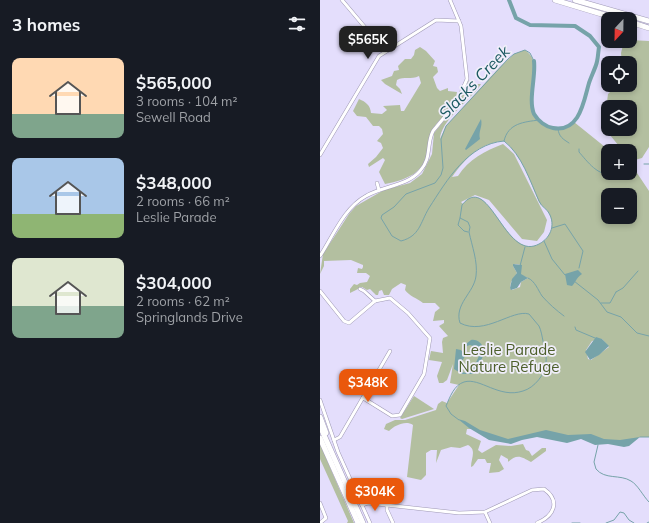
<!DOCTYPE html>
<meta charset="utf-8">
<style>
body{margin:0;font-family:Mulish,sans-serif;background:#242831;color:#f1f3f6;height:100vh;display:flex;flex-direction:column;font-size:15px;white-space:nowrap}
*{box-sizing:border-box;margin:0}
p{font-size:13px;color:#9ea1a6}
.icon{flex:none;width:22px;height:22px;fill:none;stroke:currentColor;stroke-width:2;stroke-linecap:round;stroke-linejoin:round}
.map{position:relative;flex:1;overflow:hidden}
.panel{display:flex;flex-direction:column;background:#171b24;width:320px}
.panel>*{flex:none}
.needle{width:26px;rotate:202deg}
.buttons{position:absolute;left:281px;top:12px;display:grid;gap:8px}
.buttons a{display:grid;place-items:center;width:36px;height:36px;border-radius:8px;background:#171b24;box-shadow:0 2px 6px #0003;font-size:20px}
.price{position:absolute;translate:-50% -34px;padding:0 9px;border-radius:8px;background:#ea580c;color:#fff;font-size:13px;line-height:26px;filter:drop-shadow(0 1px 2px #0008)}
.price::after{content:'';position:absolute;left:50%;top:24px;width:12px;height:9px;margin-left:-6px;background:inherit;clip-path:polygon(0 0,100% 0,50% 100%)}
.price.current{background:#222;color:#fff}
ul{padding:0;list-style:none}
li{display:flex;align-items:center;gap:12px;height:100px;padding:0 12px}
li span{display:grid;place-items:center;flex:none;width:112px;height:80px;border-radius:8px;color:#555}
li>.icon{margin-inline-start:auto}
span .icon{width:48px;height:48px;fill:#fffc;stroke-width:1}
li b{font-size:17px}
h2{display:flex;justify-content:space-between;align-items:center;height:48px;padding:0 12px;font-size:17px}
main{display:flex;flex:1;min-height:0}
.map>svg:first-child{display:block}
.green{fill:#b3bfa0;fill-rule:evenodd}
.water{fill:#76a3a9}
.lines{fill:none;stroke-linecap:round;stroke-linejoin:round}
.stream{stroke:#76a3a9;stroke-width:1}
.river{stroke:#76a3a9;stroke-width:4}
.minor-casing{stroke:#9f99b5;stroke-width:4}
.highway-casing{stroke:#9f99b5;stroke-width:6}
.minor{stroke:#fff;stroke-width:3}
.highway{stroke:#fff;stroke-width:5}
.labels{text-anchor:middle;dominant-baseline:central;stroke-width:3.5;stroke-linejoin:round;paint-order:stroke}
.park-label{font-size:15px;fill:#4d5f2b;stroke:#f0eefa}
.water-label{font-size:16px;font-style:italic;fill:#1a5860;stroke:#f0eefa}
</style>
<main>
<section class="panel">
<h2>3 homes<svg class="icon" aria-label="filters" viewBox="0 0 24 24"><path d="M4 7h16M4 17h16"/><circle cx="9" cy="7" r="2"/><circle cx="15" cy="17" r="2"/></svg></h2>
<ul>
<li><span style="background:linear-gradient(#ffd9b3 70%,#7fa58c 0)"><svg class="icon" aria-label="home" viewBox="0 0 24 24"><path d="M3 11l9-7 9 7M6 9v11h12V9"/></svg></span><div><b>$565,000</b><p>3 rooms · 104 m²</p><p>Sewell Road</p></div></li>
<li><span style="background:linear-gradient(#a9c7e8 70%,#8fb573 0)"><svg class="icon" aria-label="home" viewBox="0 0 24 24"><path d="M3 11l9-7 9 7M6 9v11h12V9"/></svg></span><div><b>$348,000</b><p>2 rooms · 66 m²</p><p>Leslie Parade</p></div></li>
<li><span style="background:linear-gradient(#dfe7d0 60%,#7fa58c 0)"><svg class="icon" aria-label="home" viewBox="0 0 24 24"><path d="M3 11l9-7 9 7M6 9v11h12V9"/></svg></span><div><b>$304,000</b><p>2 rooms · 62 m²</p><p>Springlands Drive</p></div></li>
</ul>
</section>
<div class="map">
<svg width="329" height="523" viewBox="0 0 329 523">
<rect width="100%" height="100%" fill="#e4defc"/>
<g class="green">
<path d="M310,40L329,41V147L322,158L311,161L310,151H303L281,124L286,114L283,108L287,102L288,94L297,85H310V63H302L301,53L304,41H310ZM288,107H310V129H288Z"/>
<path d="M100,47L106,51L115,61L113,66L117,67L118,72L113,77L117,88L120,91L128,88V91L137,92C135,107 120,118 112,130C108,136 110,144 108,151C104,174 85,180 65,184L59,172L65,160L63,158L49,167L48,164L56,157L63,148L61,143L57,141L63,134L62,129L59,126H53L46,117L37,116L33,111L39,99C46,102 50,105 51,113L62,114L67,110L63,106L80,105L81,111H84L101,83L99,76C91,80 84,76 77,80L76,85L80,89L82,94L65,84L61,80L72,76L74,71L79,70L78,66L85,59H91L94,55L95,50Z"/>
<path d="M205,50C231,68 194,110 227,126C237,131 245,128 254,122L290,151H288V173H310V166L315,170L329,191V437H320L307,443L220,435L191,442L155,429H147L146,434L161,441L158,450L162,453L176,445L191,446L203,444L206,450L209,451L212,456L222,448H226V451L211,462C202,457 197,453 188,462V459L181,455L179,460L184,469L179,472L169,473L171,463H167L165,459H158L153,466L151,467C151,458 157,450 148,445L140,448L131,447L121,450L116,463L117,450H111L106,453V475L101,480L87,477L93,425C86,420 75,425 69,431L64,429L66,424L75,420H85L116,410L118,404L122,401L127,403L139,385L130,383L133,364L127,380L123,383H119L117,376L122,362L109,360L111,351L123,353L122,342L123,338L128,336L119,326L124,323V320L113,321L115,312L120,308L115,303H103C97,298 89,296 85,290L86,285L81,283L72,289L69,295H64L62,290L59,291L58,295H56L50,289L47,290L42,287L30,293V289L34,284L37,285L40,283L47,282L50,276L46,273H37L38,268L42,269L43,267V265L31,260L4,261V266L0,274L3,254L29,214L36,206L64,190L90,183L102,174L112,154L114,133L138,103L149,80L150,83L145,97L150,93L155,84H161L157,90C146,102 121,122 120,139L126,126L177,70L194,54ZM184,141C202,155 210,181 219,202C222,207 228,209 230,216C236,229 227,243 214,246C183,252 168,174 143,204L141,202L155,195L169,200L202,239L217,241L224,232L227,220L194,154L183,144C165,151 149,159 138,176L132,177C146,158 159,143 184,141ZM288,195H310V217H288ZM195,264L201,265V275L208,278L201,282L200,287L192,290L190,288L191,282L197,273L193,266ZM282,339L289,347L271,360L268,359L266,350L272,341Z"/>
<polygon points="94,396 114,409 82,419 80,418"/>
<polygon points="0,444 34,523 27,523 28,521 0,459"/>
</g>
<g class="water">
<path d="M161,119C163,127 158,131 160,139L146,150L145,149Z"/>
<polygon points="193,264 202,265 201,274 208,278 201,282 197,288 191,290 190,288 192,279 197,273 193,266"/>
<path d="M258,270L262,274C256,278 256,282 252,286L247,285L245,274Z"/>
<polygon points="276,337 282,339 289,346 279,355 270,360 265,352"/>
<path d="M151,340C158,339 162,344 165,350L159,367L153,374H142L134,369L136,349L141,350L145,356L138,369C142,373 147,374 152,371L159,356L158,348L150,345L147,346L146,348V344Z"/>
<polygon points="138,419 145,421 160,430 188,439 226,430 248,435 271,434 284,439 300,440 320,437 309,446 304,447 288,444 275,445 261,439 247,443 217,437 202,440 191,444 169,440 149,428"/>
</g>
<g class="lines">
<g class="stream">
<path d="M238,129C239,137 243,139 249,143"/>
<path d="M184,141C188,123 204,122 219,120"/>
<path d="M259,149V152C267,161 279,178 292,173"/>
<polyline points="324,164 329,164"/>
<polyline points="140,218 138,225 144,231 148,232"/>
<polyline points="232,228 245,224 263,251 259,268"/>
<polyline points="224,241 232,259 245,275"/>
<polyline points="200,266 205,247"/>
<path d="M208,278C215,281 218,290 222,296C229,304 236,310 244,316"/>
<polyline points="254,281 278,300 287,312 301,317 317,333 329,336"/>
<polyline points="296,292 303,288 318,271"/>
<polyline points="281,303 290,303 296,292"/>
<polyline points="255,327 256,330 275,338"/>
<path d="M139,420L131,414L126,406C130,397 134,385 144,382C160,377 179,399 203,391C214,388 226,374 226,362C227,356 224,347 223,341C222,336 221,330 219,326C216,322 212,318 209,314C192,309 165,336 140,323C134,304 154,293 156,276C158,262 152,246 149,232L150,227L148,222L140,218L142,205C168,172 183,254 214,246C228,242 236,228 230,215C228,209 221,207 219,201C210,181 202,155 184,141C148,144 127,180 109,208C100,223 100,236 81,241L72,236L61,218L62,215L74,207L86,194L115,183L121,175L123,168L121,139L126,126L188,59L194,54L205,50L210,53L214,61"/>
<polyline points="320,437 329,437"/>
<path d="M278,445L274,462L276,469C285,480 300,474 311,481C318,485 323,496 329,502"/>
<polyline points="252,523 260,523"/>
<polyline points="286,523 294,520 300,512 304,513 309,520 314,523"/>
<polyline points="327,523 329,522"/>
</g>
<path class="river" d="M189,0L196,18L210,25L255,26L270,36L279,47C278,53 278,60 276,65C274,71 271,77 269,83C264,100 260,133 233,128C226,127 218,121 214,114C208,100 216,77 214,61"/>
<g class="minor-casing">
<g id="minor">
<polyline points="22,0 65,51"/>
<polyline points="0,155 59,56 116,20 139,21"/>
<polyline points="57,183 59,190"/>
<path d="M0,256C13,236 24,208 46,196C63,186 87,186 100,171C112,158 106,145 113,131L137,102L147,79L141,26L130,0"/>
<polyline points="40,289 44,291 55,301"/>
<polyline points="0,291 24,321 29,323 55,301 70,298 88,313 110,338 104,374 80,415 72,416 43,398"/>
<polyline points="0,400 18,452 50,523"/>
<polyline points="14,440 20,437 70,351"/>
<polyline points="0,503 6,518 0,523"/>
<path d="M42,505L48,503L139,513L165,512L212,490L224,489C241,501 234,516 217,523"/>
<polyline points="67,506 67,510 73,523"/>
<polyline points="165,512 170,523"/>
</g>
</g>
<g class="highway-casing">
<g id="highway">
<polyline points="235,0 298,19"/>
<polyline points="255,0 329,21"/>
<polyline points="310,22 329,28"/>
<polyline points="0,417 6,433"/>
<polyline points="0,426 43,523"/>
<polyline points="0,438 38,523"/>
</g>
</g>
<use href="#minor" class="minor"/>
<use href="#highway" class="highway"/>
</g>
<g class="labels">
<g class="park-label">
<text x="189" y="349">Leslie Parade<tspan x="189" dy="17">Nature Refuge</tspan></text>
</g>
<g class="water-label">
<text transform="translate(154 82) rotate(-46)">Slacks Creek</text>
</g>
</g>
</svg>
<div class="buttons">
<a><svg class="needle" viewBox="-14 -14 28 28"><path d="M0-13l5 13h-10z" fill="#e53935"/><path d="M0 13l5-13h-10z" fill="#9ea1a6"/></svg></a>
<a><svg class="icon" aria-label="locate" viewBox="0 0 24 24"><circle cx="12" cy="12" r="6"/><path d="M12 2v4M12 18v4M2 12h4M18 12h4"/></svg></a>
<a><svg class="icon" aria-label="layers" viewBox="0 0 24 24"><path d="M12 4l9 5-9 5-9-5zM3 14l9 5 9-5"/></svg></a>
<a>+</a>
<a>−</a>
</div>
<b class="price current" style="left:48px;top:60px">$565K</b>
<b class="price" style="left:48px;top:403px">$348K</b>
<b class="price" style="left:55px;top:512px">$304K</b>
</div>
</main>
